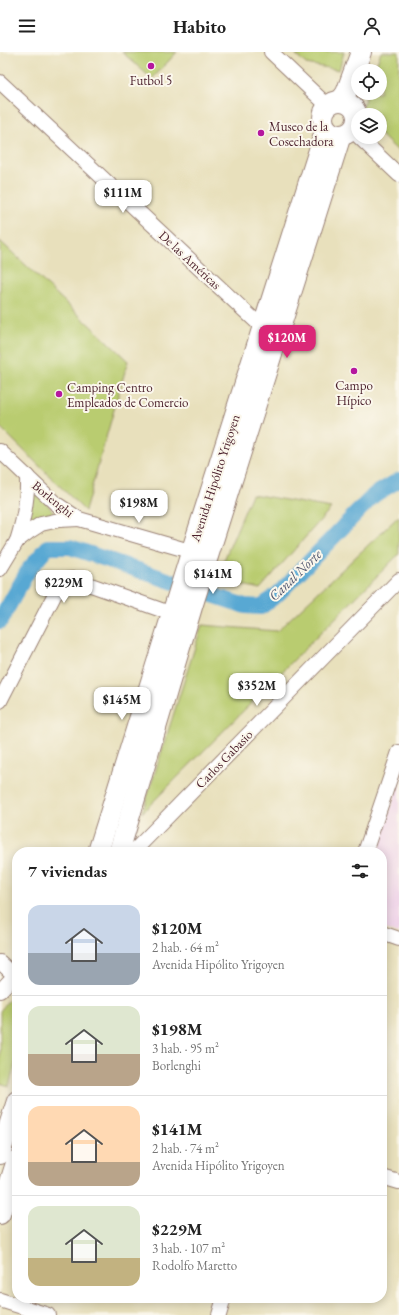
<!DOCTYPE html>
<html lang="es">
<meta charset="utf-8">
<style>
body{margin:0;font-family:"EB Garamond",serif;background:#f2f2f2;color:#222;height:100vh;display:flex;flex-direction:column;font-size:15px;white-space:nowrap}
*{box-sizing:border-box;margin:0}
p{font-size:13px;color:#767676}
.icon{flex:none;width:22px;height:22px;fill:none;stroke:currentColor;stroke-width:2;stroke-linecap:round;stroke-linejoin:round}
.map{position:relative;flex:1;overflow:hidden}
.sheet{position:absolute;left:12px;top:795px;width:375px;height:456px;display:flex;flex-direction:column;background:#fff;border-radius:16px;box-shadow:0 2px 10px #0003}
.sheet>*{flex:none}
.tools{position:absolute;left:351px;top:12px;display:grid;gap:8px}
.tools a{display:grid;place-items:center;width:36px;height:36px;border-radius:50%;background:#fff;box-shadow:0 2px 10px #0003;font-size:20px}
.price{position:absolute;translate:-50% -34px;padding:0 9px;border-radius:8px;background:#fff;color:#222;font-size:13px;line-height:26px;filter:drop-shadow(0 1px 2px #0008)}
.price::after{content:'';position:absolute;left:50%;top:24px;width:12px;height:9px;margin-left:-6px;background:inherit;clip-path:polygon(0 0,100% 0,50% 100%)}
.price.selected{background:#db2777;color:#fff}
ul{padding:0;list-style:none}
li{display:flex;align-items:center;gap:12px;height:100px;padding:0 16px}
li+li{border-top:1px solid #e0e0e0}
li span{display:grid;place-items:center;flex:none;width:112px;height:80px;border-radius:12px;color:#555}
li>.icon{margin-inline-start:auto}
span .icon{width:48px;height:48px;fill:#fffc;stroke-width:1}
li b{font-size:17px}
h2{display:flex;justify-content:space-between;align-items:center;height:48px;padding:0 16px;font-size:17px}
header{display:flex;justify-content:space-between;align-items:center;height:52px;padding:0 16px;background:#fff;font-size:18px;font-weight:700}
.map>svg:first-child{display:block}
.built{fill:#eed0e8}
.green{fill:#b9cc70;stroke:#82764e}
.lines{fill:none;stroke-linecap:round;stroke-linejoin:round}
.canal{stroke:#59a8d3;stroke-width:16}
.street-casing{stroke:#998074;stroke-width:16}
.secondary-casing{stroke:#998074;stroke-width:22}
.street{stroke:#fff;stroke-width:14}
.secondary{stroke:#fff;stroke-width:20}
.poi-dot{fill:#b5179e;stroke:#fbf7ec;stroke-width:1.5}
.labels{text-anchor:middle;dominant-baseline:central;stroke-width:4;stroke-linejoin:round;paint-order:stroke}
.poi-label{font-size:13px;fill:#4a1f2b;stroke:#fbf7ec}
.street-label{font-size:13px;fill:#4a1f2b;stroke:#fbf7ec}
.water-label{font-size:14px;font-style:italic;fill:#50566e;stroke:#fbf7ec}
</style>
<header><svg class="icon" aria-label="menu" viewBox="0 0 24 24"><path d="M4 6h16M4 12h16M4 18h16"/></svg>Habito<svg class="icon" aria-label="person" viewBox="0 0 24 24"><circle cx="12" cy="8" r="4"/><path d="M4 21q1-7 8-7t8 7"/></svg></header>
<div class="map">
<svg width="399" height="1263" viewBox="0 0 399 1263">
<rect width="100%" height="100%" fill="#fbf7ec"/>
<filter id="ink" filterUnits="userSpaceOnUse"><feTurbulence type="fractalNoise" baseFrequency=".025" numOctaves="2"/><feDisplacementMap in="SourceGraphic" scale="8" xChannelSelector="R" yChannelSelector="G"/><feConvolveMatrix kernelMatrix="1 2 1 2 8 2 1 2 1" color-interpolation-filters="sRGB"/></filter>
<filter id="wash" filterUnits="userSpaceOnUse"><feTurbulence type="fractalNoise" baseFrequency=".012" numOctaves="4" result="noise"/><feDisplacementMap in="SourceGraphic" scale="16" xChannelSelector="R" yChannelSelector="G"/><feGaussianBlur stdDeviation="0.9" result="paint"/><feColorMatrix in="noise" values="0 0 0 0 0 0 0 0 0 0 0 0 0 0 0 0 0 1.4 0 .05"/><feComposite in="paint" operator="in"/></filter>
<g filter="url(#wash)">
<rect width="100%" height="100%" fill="#e8e0bc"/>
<polygon class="built" points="399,729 399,881 382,876 382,800 377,800"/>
<g class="green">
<polygon points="122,0 177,0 152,27"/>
<polygon points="293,0 344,0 339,18 306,12"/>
<polygon points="381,0 399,0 399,100 380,82 380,63 360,63 367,41 380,41 380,19 374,19"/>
<polygon points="0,189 128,309 85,459 0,375"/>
<polygon points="36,438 55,462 32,471 28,469 31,440"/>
<polygon points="252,442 331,456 260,537 216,527"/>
<polygon points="399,464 399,502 142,761 202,573 277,579"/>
<polygon points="17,939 17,1006 9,1034 0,1031 0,959"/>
</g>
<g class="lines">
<polyline class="canal" points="0,569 29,517 48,495 70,495 245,554 261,555 279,541 374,443 399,428"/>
</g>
</g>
<g filter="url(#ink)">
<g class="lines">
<g class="street-casing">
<g id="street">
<polyline points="271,0 328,54"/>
<polyline points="0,30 263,276 269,278"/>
<polyline points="359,85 399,123"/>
<polyline points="0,399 55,451 79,467 200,502"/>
<path d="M17,489C24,467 28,447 27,424"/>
<polyline points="0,517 17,489 30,479 41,472 59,468 79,467"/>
<polyline points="0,649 58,536 65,528 74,527 181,565"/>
<polyline points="133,800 399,528"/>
<polyline points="365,800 399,700"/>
<polyline points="382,881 399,887"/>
<polyline points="0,910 15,924"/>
<polyline points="0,939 17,921"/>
<polyline points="382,1125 399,1130"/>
<polyline points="0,1248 48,1263"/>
<polyline points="219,1263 224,1246"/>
</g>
</g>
<g class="secondary-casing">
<g id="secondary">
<polyline points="340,49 346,41 361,0"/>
<circle cx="340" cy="66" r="17"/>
<polyline points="98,800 191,501 326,76"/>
<polyline points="119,800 192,555 341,83"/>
<polyline points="0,1102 17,1049"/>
<polyline points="0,1162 17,1108"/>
</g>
</g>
<use href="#street" class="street"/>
<use href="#secondary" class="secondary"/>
</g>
</g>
<g class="poi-dot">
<circle cx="151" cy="14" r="4"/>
<circle cx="261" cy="81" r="4"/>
<circle cx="354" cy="319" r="4"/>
<circle cx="59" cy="342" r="4"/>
</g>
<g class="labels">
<g class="poi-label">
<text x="151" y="28">Futbol 5</text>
<text x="269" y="74" text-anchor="start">Museo de la<tspan x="269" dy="15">Cosechadora</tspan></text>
<text x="354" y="333">Campo<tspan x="354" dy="15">Hípico</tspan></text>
<text x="67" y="335" text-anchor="start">Camping Centro<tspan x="67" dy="15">Empleados de Comercio</tspan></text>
</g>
<g class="street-label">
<text transform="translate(190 208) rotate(43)">De las Américas</text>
<text transform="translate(215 426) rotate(-72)">Avenida Hipólito Yrigoyen</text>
<text transform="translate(53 447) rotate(39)">Borlenghi</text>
<text transform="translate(224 707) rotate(-46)">Carlos Gabasio</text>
</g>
<g class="water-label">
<text transform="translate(295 523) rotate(-44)">Canal Norte</text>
</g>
</g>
</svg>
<div class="tools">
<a><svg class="icon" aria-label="locate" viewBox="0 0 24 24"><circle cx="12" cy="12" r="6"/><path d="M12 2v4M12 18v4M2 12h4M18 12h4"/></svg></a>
<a><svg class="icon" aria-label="layers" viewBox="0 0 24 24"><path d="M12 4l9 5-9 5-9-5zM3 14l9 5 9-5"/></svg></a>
</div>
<b class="price" style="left:123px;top:162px">$111M</b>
<b class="price selected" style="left:287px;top:307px">$120M</b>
<b class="price" style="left:139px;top:472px">$198M</b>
<b class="price" style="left:213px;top:543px">$141M</b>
<b class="price" style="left:64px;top:552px">$229M</b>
<b class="price" style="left:257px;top:655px">$352M</b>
<b class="price" style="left:122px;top:669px">$145M</b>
<section class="sheet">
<h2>7 viviendas<svg class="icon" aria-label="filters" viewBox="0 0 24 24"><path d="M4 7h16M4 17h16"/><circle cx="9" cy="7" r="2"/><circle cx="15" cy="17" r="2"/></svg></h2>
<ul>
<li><span style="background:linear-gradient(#c9d6e8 60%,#9aa5b1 0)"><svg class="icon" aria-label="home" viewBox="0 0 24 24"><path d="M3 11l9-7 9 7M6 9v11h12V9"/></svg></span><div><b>$120M</b><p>2 hab. · 64 m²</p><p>Avenida Hipólito Yrigoyen</p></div></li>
<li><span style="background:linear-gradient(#dfe7d0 60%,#b9a48a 0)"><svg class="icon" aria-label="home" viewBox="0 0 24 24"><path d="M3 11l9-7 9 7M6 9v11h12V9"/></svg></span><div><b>$198M</b><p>3 hab. · 95 m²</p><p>Borlenghi</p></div></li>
<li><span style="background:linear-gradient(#ffd9b3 70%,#b9a48a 0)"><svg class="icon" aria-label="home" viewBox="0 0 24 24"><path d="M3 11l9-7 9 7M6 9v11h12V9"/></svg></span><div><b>$141M</b><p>2 hab. · 74 m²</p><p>Avenida Hipólito Yrigoyen</p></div></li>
<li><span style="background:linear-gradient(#dfe7d0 65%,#c2b280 0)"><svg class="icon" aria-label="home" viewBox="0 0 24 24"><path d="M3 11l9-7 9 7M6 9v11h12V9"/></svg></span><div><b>$229M</b><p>3 hab. · 107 m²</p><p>Rodolfo Maretto</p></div></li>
</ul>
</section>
</div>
